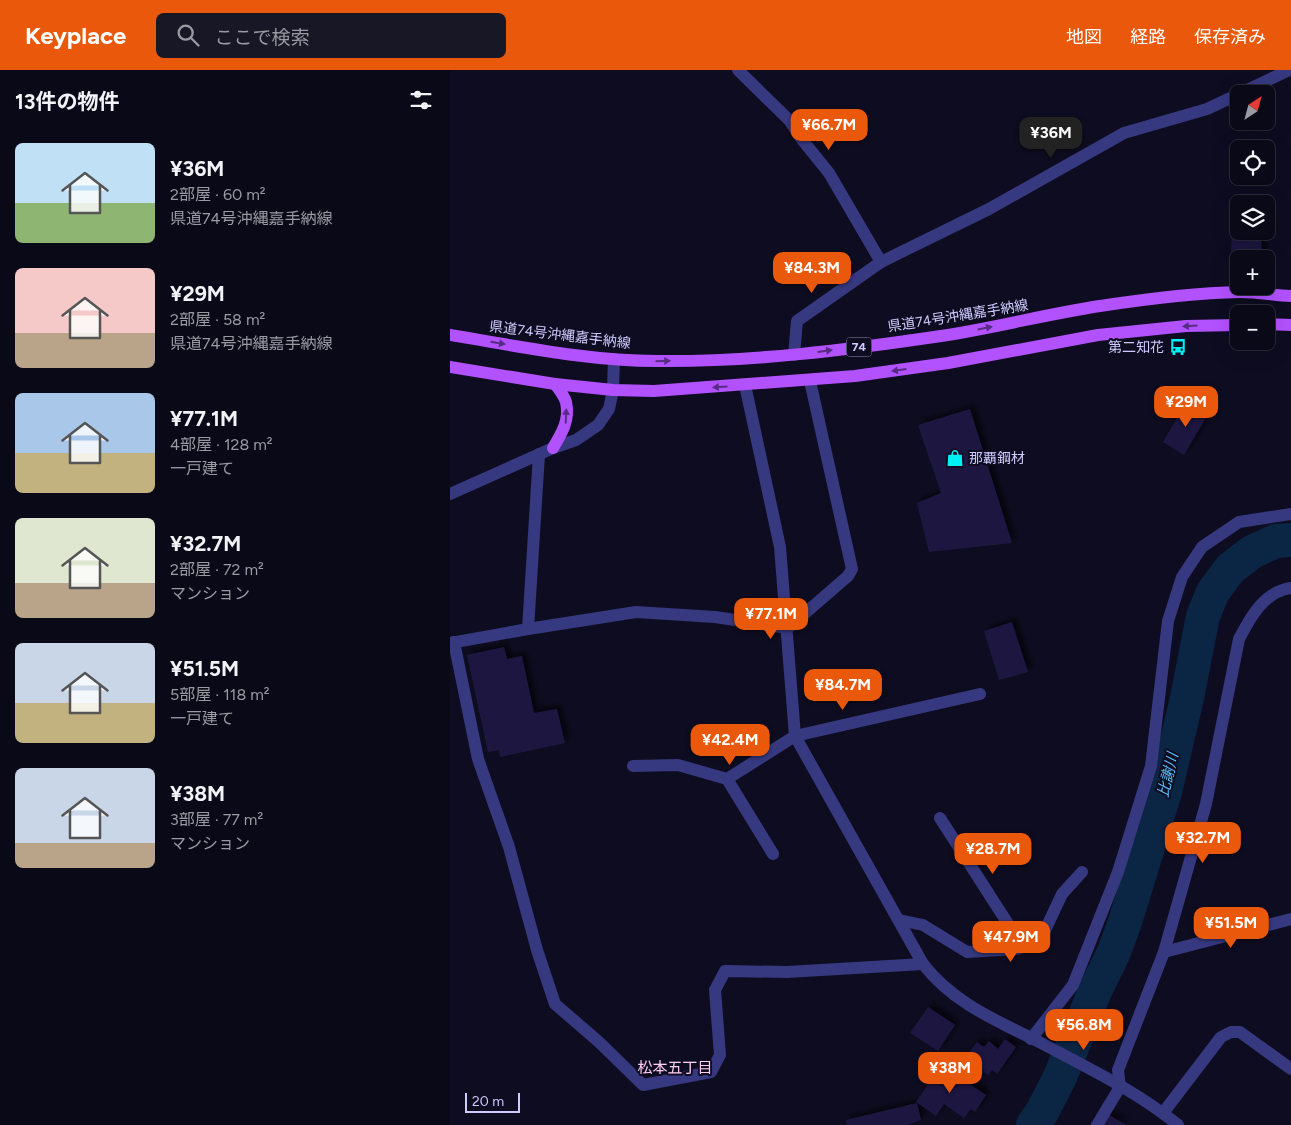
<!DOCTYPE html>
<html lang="ja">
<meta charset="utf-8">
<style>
body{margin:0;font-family:Figtree,"Noto Sans JP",sans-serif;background:#181725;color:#f1f3f6;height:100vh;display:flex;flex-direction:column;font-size:19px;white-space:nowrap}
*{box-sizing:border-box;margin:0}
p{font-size:16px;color:#999aa2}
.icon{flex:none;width:28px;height:28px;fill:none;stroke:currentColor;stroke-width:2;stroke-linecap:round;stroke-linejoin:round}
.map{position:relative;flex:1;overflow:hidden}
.sheet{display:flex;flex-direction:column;background:#0a0918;width:450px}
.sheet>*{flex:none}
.needle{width:32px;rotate:36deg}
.fabs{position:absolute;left:780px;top:15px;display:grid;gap:10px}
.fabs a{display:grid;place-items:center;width:45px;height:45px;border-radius:8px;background:#0a0918;box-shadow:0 5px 20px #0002,0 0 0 1px #2a2a37;font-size:25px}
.scale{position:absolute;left:15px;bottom:12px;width:55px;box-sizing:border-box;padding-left:5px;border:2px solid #cdcbff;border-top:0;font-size:14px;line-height:18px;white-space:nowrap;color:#cdcbff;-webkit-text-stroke:4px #0e0c20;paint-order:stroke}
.price{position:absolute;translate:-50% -42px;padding:0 11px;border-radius:10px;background:#ea580c;color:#fff;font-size:16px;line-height:32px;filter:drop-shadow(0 1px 2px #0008)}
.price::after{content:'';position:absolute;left:50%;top:30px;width:15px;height:11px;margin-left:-8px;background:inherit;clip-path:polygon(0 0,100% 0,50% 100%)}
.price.current{background:#222;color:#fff}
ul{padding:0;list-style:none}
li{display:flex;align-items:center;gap:15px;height:125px;padding:0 15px}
li span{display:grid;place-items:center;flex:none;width:140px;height:100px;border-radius:8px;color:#555}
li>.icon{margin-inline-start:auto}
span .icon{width:60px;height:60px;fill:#fffc;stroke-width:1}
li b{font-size:21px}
h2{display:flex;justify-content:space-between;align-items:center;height:60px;padding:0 15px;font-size:21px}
header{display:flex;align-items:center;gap:30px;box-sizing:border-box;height:70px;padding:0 25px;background:#ea580c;color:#fff}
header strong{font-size:24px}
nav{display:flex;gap:28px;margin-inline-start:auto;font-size:18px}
.search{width:350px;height:45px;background:#181725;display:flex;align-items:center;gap:12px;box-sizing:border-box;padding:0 18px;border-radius:8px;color:#999aa2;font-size:19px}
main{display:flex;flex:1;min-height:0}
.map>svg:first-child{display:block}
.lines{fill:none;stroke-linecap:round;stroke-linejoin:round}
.river{stroke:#0b2544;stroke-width:34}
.building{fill:#1d1841;filter:url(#shadow)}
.minor{stroke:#36397f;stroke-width:12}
.tertiary{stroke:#36397f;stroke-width:12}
.primary{stroke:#b252ff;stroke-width:12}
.oneway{fill:#582c84}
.labels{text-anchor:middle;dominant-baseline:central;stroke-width:4;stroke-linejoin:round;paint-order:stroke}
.shield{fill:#0e0c20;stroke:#9492bc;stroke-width:1}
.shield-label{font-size:12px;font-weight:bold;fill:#cdcbff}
.street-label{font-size:14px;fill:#cdcbff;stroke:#0e0c20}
.poi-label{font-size:14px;fill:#cdcbff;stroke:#0e0c20;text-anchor:end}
.water-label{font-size:15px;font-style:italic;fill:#59beff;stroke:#0e0c20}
.neighbourhood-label{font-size:15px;fill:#ffcdf0;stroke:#0e0c20}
</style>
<header>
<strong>Keyplace</strong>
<div class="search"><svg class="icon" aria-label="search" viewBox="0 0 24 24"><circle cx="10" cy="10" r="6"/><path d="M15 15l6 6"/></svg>ここで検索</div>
<nav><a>地図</a><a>経路</a><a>保存済み</a></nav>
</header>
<main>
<section class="sheet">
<h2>13件の物件<svg class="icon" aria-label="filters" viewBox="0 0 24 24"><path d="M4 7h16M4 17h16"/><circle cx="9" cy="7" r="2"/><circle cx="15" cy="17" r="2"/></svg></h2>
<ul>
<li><span style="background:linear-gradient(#bfe0f5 60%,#8fb573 0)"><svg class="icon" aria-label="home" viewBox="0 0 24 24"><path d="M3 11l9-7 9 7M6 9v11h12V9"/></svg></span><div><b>¥36M</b><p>2部屋 · 60 m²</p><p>県道74号沖縄嘉手納線</p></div></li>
<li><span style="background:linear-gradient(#f6c9c9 65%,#b9a48a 0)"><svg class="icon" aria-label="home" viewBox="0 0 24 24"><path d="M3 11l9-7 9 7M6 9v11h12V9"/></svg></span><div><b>¥29M</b><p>2部屋 · 58 m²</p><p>県道74号沖縄嘉手納線</p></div></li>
<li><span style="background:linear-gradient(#a9c7e8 60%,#c2b280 0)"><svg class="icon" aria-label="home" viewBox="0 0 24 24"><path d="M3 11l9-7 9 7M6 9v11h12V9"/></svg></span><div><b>¥77.1M</b><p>4部屋 · 128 m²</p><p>一戸建て</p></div></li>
<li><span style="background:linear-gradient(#dfe7d0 65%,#b9a48a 0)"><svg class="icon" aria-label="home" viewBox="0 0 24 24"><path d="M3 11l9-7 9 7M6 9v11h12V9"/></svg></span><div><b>¥32.7M</b><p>2部屋 · 72 m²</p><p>マンション</p></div></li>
<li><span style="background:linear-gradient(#c9d6e8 60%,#c2b280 0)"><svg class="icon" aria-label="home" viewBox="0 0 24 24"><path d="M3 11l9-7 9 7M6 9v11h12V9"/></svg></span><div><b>¥51.5M</b><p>5部屋 · 118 m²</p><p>一戸建て</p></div></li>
<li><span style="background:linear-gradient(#c9d6e8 75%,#b9a48a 0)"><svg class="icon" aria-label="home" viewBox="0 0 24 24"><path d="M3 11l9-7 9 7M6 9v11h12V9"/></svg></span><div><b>¥38M</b><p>3部屋 · 77 m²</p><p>マンション</p></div></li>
</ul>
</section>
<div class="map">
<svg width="841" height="1055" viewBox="0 0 841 1055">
<defs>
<filter id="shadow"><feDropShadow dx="4.5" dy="-4.5" stdDeviation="2.5" flood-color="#0009"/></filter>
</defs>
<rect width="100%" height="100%" fill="#0e0c20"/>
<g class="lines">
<polyline class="river" points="583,1055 592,1042 610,1007 645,921 664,882 675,852 715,722 737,628 753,546 763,522 780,499 802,482 826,471 841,470"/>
</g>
<g class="building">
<polygon points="782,144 789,145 789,161 816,161 816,151 820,151 819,163 811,166 812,189 789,189 789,193 781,193"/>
<polygon points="737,331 758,344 734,385 713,372"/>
<polygon points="520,339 562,473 479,482 467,433 491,423 468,355"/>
<polygon points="562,552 578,602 549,610 534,561"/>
<polygon points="54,577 57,589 72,586 84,643 107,639 115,673 50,687 49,680 38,682 17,585"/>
<polygon points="478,937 505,955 488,981 460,963"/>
<polygon points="555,969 566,977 547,1004 542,1000 538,1005 525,995 520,1002 510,995 527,972 534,977 539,971 548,979"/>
<polygon points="491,995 536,1025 525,1042 521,1039 514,1048 494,1034 486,1046 466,1032"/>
<polygon points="467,1033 471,1050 457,1055 397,1055 396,1050"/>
<polygon points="659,1045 676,1055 653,1055"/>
</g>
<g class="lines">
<g class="minor">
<polyline points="288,0 340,51 350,67 379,103 431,192"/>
<polyline points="789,24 839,0"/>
<polyline points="344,285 347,251 431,192 539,139 674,63 757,39 789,24"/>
<path d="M295,315L330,477L345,666L473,894C504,934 548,951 593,974C638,998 688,1022 728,1055"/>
<polyline points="78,559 89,384"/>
<polyline points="4,572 28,689 59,777 87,880 105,934 149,972 193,1015 261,1002 270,985 265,920 275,901 337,902 473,894"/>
<polyline points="0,573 78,559 186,542 265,547 338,558 398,506 402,499 360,311"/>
<polyline points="183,696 228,695 277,709 323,784"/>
<polyline points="277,709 345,666 530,624"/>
<polyline points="490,748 573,877"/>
<polyline points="449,850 473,855 517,882 567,879 590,871 612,824 632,802"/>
<polyline points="714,882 841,849"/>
<polyline points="581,969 623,915 668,802 701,696 718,551 732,507 752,477 789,452 841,444"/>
<polyline points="713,1043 771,967 781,962 790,962 841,999"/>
<path d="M647,1055L670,1017L668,1000L714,882L756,734L789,569C801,546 814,522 841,518"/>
</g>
<polyline class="tertiary" points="0,424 103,378 126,370 148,355 159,339 163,320 164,289"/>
<g class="primary">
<polyline points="816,254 841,255"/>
<path d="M0,265C68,276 138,291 207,291C303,292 396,280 491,266C544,258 597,244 650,236C696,229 743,223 790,222C807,222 824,225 841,226"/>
<polyline points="0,297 105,314 163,320 204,321 405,306 498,293 648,265 736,256 789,255"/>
<path d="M103,378C112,363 120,350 116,332C114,326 109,319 105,314"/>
</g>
</g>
<defs><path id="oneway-solid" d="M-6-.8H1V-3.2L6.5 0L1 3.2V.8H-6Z" transform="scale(1.25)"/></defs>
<g class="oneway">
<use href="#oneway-solid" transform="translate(740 256) rotate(177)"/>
<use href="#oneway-solid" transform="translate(535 258) rotate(-11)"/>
<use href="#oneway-solid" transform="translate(48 273) rotate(9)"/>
<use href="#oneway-solid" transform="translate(375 281) rotate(-8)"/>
<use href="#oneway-solid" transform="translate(213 291) rotate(-1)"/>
<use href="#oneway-solid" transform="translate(449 300) rotate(172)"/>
<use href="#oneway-solid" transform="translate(270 317) rotate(176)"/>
<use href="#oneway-solid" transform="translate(116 346) rotate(-88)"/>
</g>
<defs>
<g id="bus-bare" transform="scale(1.35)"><path d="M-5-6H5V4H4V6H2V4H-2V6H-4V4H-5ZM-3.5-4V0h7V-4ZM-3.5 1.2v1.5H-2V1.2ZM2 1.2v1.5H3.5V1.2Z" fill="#00eef6" stroke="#0e0c20" stroke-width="2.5" paint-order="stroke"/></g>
<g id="shop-bare" transform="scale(1.35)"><path d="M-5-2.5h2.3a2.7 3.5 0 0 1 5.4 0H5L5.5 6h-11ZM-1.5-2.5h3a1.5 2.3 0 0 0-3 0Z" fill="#00eef6" stroke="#0e0c20" stroke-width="2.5" paint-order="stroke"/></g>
</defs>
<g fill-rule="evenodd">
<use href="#bus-bare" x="728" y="277"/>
<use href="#shop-bare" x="505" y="388"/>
</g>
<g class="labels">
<rect class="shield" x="396.5" y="267.5" width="25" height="19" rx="4"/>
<g class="shield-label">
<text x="409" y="277">74</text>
</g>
<g class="street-label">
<text transform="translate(508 246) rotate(-9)">県道74号沖縄嘉手納線</text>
<text transform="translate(110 265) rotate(7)">県道74号沖縄嘉手納線</text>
</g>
<g class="poi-label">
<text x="714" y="277">第二知花</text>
<text x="519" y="388" text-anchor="start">那覇鋼材</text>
</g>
<g class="water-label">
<text transform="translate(718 705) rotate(-77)">比謝川</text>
</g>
<g class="neighbourhood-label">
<text x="225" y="998">松本五丁目</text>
</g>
</g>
</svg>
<div class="fabs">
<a><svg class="needle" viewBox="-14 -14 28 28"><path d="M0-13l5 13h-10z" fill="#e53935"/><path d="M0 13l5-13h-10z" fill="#999aa2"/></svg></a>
<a><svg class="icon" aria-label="locate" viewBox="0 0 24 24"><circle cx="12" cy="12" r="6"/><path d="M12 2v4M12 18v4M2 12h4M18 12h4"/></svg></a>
<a><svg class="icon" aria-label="layers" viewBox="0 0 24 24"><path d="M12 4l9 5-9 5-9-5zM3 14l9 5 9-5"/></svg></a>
<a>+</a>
<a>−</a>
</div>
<div class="scale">20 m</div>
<b class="price" style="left:379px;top:81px">¥66.7M</b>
<b class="price current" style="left:601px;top:89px">¥36M</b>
<b class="price" style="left:362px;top:224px">¥84.3M</b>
<b class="price" style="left:736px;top:358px">¥29M</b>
<b class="price" style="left:321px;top:570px">¥77.1M</b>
<b class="price" style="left:393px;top:641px">¥84.7M</b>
<b class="price" style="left:280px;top:696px">¥42.4M</b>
<b class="price" style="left:753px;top:794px">¥32.7M</b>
<b class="price" style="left:543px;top:805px">¥28.7M</b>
<b class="price" style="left:781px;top:879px">¥51.5M</b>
<b class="price" style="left:561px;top:893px">¥47.9M</b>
<b class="price" style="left:634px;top:981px">¥56.8M</b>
<b class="price" style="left:500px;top:1024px">¥38M</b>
</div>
</main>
